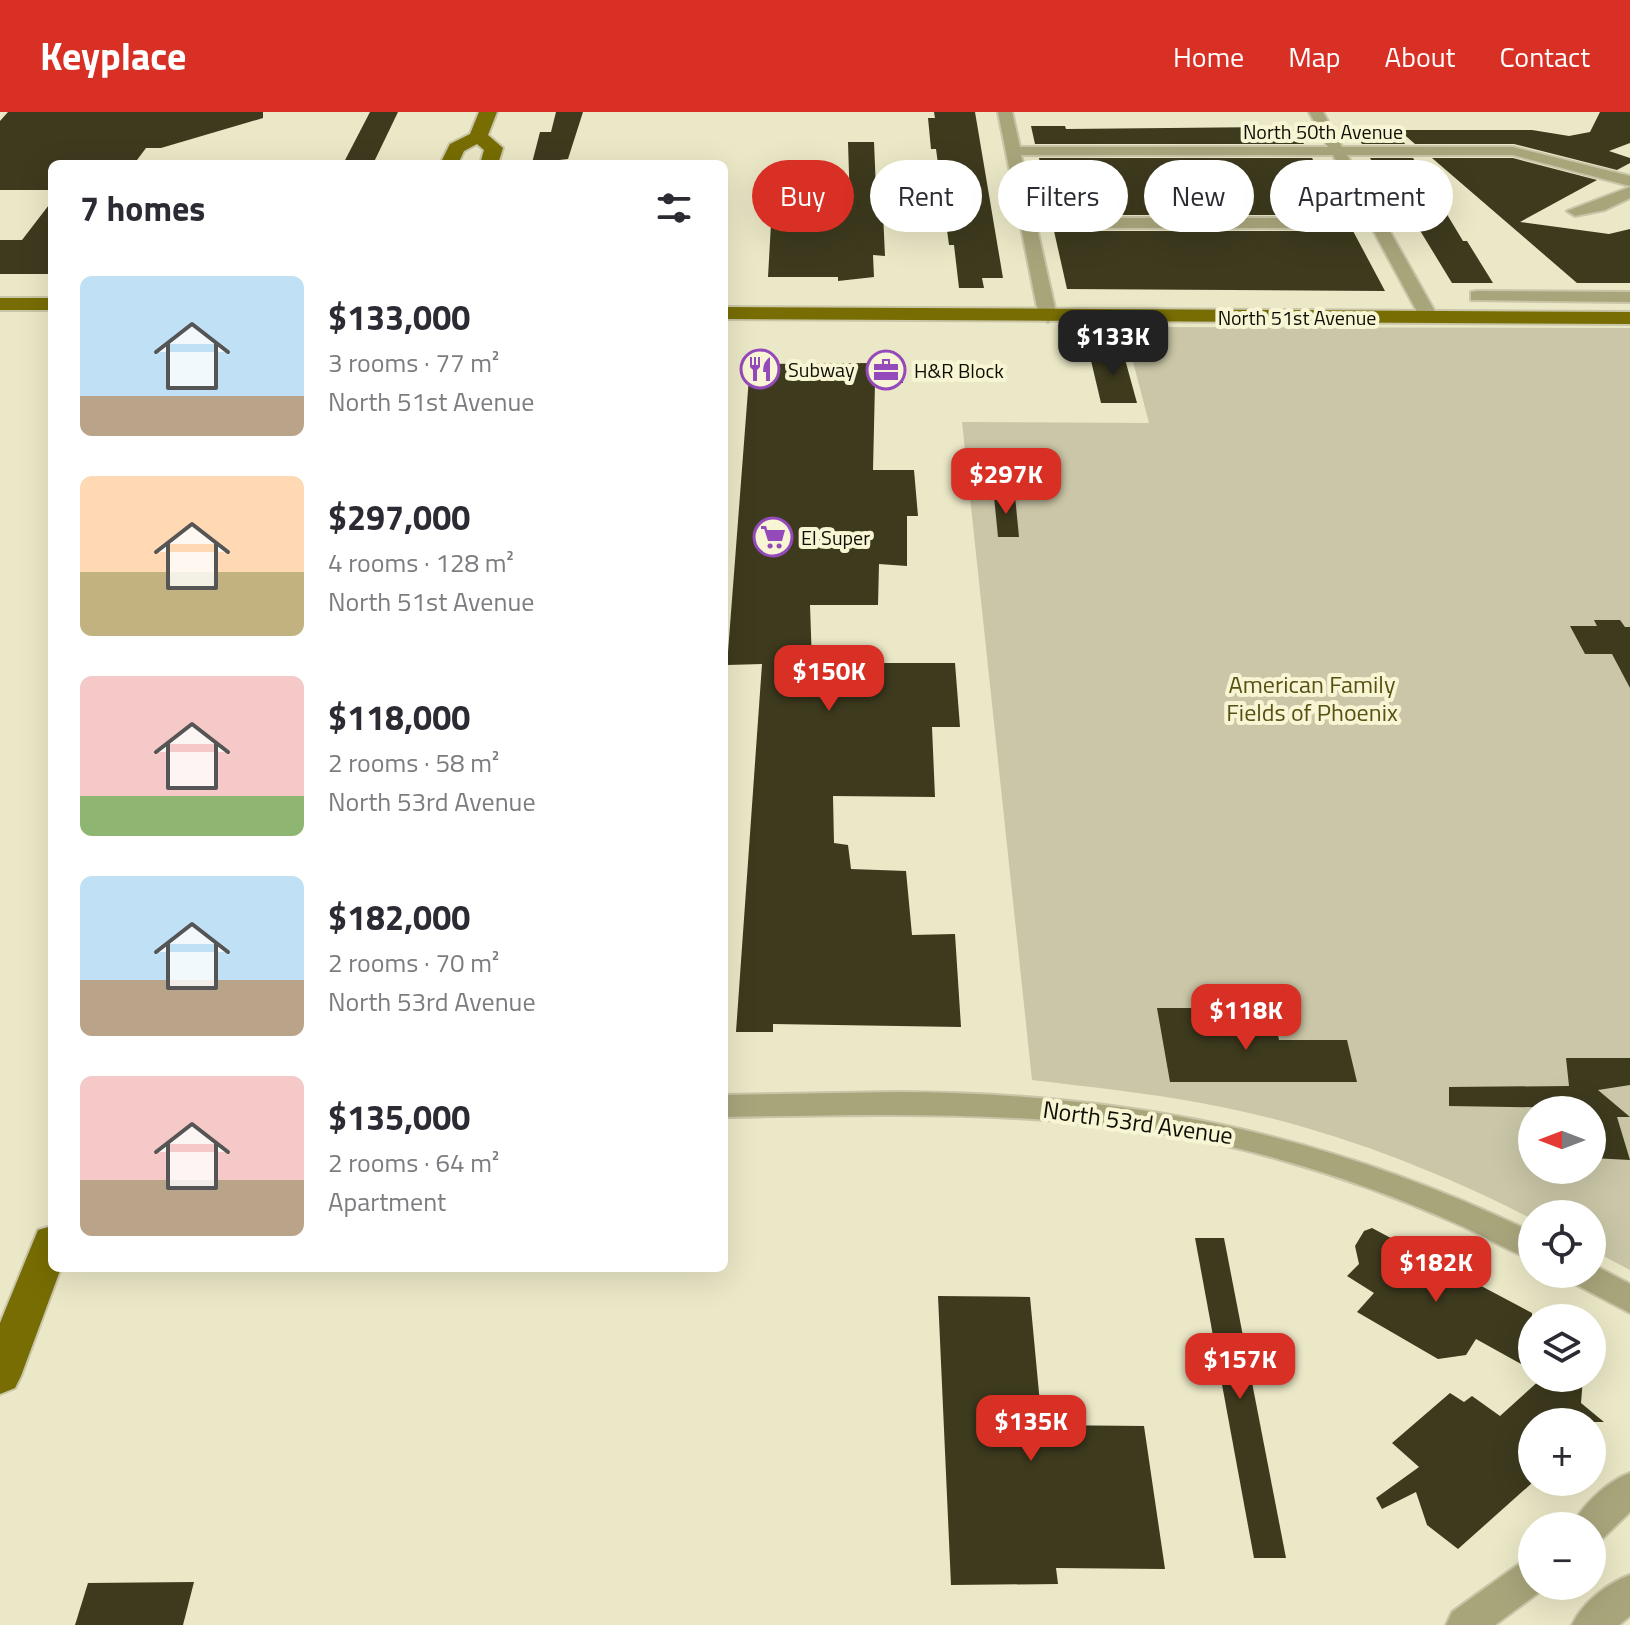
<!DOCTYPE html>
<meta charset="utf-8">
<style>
body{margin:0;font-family:"Titillium Web",sans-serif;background:#f7f7f7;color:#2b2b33;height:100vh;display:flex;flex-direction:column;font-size:30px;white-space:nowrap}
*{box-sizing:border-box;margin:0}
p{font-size:26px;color:#7c7c81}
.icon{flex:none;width:44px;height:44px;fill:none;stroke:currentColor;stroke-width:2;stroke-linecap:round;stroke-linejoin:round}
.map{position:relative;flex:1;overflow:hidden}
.sheet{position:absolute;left:48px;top:48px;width:680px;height:1112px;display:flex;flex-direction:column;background:#fff;border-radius:12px;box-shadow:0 8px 32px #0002}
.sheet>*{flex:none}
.guide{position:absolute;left:752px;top:48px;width:758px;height:72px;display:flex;gap:16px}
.needle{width:52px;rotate:270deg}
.tools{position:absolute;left:1518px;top:984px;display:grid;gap:16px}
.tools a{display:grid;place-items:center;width:88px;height:88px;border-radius:50%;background:#fff;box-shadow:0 8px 32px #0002;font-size:40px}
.price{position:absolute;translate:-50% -68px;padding:0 18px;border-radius:16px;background:#d93025;color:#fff;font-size:26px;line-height:52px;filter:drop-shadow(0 2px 4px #0008)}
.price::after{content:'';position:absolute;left:50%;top:48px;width:24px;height:18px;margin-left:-12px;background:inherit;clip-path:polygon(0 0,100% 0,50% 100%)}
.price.active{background:#222;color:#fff}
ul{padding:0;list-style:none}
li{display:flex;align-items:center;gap:24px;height:200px;padding:0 32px}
li span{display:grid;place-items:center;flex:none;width:224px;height:160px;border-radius:12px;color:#555}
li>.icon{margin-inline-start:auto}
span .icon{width:96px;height:96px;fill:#fffc;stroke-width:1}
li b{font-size:34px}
h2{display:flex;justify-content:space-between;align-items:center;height:96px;padding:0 32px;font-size:34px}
.chip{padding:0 28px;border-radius:36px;background:#fff;box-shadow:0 8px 32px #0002;font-size:28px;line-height:72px}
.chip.active{background:#d93025;color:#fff}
header{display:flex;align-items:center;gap:48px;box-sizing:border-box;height:112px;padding:0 40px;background:#d93025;color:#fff}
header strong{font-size:38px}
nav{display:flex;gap:44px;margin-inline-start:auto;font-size:28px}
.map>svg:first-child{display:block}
.green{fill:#cac6a7;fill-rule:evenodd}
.building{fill:#3d3a1e}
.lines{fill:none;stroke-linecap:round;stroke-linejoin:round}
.minor-casing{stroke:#c8c5a8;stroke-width:4}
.major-casing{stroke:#c8c5a8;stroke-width:4}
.minor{fill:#a9a57b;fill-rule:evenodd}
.major{fill:#776d03;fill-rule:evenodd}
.labels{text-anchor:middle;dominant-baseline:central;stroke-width:8;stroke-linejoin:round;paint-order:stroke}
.far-street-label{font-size:20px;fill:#100e04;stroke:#f8f5d4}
.far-poi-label{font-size:20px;fill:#100e04;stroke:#f8f5d4;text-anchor:start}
.park-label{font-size:24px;fill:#575013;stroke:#f8f5d4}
.street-label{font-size:24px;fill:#100e04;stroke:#f8f5d4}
</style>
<header>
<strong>Keyplace</strong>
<nav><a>Home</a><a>Map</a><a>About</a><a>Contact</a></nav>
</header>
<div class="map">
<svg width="1630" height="1513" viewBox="0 0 1630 1513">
<rect width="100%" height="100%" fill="#ebe8c7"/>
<path class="green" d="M1124,215L1630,216V1158L1592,1138V1102H1532V1107C1431,1055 1319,1013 1206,992C1149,981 1090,975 1032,968L962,310L1149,311ZM1532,998H1592V1058H1532Z"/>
<g class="building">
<polygon points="8,0 263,0 263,6 161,36 146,36 134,52 52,52 52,78 0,78 0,9"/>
<polygon points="370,0 398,0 373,52 343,52"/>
<polygon points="556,0 583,0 568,47 532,51 540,20 551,20"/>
<polygon points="934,0 975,0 1003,166 982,166 984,176 959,176 954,133 949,133 936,37 931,37 928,6 935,6"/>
<polygon points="1600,0 1630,0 1630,31 1609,39 1630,46 1630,51 1617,58 1514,32 1415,32 1399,18 1532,18 1569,24 1590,20"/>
<polygon points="1031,14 1065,14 1066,17 1279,15 1297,18 1304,32 1035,32"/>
<polygon points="1353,16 1395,16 1405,32 1362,32"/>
<polygon points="848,30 874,30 877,101 883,101 885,144 873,143 874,165 838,169 838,165 768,165 772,94 850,94"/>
<polygon points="1039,46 1312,46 1344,103 1050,103"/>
<polygon points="1370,46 1413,46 1463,129 1467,129 1493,171 1452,171 1388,66 1382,66"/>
<polygon points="1432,46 1513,46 1597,68 1520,110 1609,122 1630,117 1630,171 1577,171"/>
<polygon points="52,89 52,162 0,162 0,128 22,128"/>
<polygon points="1054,119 1353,119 1385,179 1067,177"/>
<polygon points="1089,240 1123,240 1137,291 1101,291"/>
<polygon points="901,246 903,271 875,271 873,358 914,358 918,404 907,404 907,454 879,452 878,493 810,493 812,551 955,551 960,615 932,615 935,685 833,684 834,731 848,733 851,757 906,759 912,823 955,822 961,915 773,912 773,920 736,920 762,552 727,553 750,252 871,251 871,247"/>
<polygon points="994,384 1015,384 1019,425 998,425"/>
<polygon points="1594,508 1620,508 1625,515 1630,515 1630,576 1612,542 1585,542 1570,514 1597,514"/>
<polygon points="1157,896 1211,896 1214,904 1230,904 1231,912 1269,912 1272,923 1278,923 1279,928 1347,928 1357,970 1170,970"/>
<polygon points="1566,946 1630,946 1630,973 1598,978 1630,1005 1617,1005 1630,1048 1592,1046 1592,998 1585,996 1449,994 1449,975 1569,974"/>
<polygon points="1372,1116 1532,1201 1532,1258 1476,1227 1466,1243 1438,1247 1357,1200 1374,1181 1347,1164 1359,1152 1355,1134 1364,1119"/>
<polygon points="1195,1126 1224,1126 1286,1446 1254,1446"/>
<polygon points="938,1184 1030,1185 1042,1313 1144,1314 1165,1457 1056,1456 1058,1472 951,1473"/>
<polygon points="1542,1266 1583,1266 1581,1291 1604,1310 1532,1310 1532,1371 1458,1437 1427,1413 1416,1380 1382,1397 1376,1386 1419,1355 1392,1331 1450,1281 1464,1290 1472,1284 1500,1304"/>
<polygon points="194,1470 183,1513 75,1513 88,1471"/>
</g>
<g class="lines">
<g class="minor-casing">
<g id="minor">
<path d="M998,0H1012L1020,35H1328L1309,0H1323L1342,35H1513L1630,64V74L1513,43H1347L1438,205L1429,210L1420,205L1372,116H1037L1057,205L1048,210L1039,205ZM1021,43H1333L1367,106H1035Z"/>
<polygon points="1630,75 1630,86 1605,98 1575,104 1567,99"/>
<polygon points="1477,179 1630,180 1630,190 1471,188 1471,180"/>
<path d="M898,980C1125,981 1327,1021 1532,1120V1147C1505,1138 1481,1122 1455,1111C1397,1085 1339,1064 1278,1047C1097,995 910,1002 724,1005V983Z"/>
<polygon points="1592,1152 1630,1172 1630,1201 1573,1171 1568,1162 1592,1162"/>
<path d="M1630,1361V1400L1603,1426L1592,1430V1414H1572C1582,1393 1608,1369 1630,1361Z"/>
<polygon points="1532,1447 1532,1474 1545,1476 1495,1513 1446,1513 1452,1500 1519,1452"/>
<path d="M1630,1463V1504L1619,1513H1572C1582,1491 1608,1471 1630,1463Z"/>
</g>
</g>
<g class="major-casing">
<g id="major">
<polygon points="479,0 497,0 488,23 503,36 498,52 480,52 484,38 477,32 464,39 458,52 440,52 450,32 470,22"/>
<rect x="0" y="186" width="52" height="12"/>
<polygon points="724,195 1630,200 1630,212 724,207"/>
<polygon points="52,1114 52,1156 61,1156 21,1264 15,1276 0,1282 0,1211 38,1118"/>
</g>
</g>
<use href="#minor" class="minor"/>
<use href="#major" class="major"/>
</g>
<defs>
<g id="restaurant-ring" transform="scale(2)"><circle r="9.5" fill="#f8f5d4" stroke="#954abb" stroke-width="1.5"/><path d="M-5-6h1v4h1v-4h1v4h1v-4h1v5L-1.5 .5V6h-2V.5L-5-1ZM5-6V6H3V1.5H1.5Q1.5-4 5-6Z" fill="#954abb"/></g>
<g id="office-ring" transform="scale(2)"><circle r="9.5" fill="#f8f5d4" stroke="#954abb" stroke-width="1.5"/><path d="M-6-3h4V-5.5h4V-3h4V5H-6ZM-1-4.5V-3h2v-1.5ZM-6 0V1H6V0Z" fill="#954abb"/></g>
<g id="supermarket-ring" transform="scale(2)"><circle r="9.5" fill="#f8f5d4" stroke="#954abb" stroke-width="1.5"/><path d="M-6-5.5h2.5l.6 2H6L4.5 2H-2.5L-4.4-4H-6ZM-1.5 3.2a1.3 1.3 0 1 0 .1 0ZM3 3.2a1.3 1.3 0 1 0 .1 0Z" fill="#954abb"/></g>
</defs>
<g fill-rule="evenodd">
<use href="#restaurant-ring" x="760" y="257"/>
<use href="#office-ring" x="886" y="258"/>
<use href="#supermarket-ring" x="773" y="425"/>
</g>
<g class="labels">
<g class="far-street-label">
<text x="1323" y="19">North 50th Avenue</text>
<text x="1297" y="205">North 51st Avenue</text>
</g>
<g class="far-poi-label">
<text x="788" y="257">Subway</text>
<text x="914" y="258">H&amp;R Block</text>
<text x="801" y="425">El Super</text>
</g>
<g class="park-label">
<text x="1312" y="572">American Family<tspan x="1312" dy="28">Fields of Phoenix</tspan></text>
</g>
<g class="street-label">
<text transform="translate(1138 1010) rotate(8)">North 53rd Avenue</text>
</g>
</g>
</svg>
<div class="tools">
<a><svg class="needle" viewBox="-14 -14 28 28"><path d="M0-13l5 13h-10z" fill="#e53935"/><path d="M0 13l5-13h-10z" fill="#7c7c81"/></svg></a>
<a><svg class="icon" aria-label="locate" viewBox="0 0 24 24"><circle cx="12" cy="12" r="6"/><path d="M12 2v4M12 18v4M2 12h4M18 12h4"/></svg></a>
<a><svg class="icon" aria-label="layers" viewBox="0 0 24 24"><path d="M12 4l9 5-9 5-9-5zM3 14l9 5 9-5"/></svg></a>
<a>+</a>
<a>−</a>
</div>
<b class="price active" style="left:1113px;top:266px">$133K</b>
<b class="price" style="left:1006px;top:404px">$297K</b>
<b class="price" style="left:829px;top:601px">$150K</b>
<b class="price" style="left:1246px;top:940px">$118K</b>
<b class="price" style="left:1436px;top:1192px">$182K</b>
<b class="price" style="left:1240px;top:1289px">$157K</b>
<b class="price" style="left:1031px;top:1351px">$135K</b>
<div class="guide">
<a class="chip active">Buy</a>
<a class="chip">Rent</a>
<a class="chip">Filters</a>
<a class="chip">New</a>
<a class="chip">Apartment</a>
</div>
<section class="sheet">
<h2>7 homes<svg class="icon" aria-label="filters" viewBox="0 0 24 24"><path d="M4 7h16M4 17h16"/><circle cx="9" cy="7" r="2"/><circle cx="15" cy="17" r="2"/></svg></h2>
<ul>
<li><span style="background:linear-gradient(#bfe0f5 75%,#b9a48a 0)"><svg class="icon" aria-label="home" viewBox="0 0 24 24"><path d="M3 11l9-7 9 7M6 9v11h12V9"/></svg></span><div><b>$133,000</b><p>3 rooms · 77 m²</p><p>North 51st Avenue</p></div></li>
<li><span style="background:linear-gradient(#ffd9b3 60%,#c2b280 0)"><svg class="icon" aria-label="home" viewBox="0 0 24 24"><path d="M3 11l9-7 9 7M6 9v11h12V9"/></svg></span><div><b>$297,000</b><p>4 rooms · 128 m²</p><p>North 51st Avenue</p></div></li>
<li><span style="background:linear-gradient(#f6c9c9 75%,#8fb573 0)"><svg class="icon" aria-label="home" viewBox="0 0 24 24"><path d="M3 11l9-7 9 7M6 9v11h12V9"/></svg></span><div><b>$118,000</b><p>2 rooms · 58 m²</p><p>North 53rd Avenue</p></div></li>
<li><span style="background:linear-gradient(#bfe0f5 65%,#b9a48a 0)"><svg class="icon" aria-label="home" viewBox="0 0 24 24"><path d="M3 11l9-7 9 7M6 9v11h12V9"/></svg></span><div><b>$182,000</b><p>2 rooms · 70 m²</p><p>North 53rd Avenue</p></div></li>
<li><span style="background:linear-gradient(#f6c9c9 65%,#b9a48a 0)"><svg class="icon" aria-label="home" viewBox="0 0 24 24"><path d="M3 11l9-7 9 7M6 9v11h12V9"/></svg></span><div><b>$135,000</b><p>2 rooms · 64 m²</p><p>Apartment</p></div></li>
</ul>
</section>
</div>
